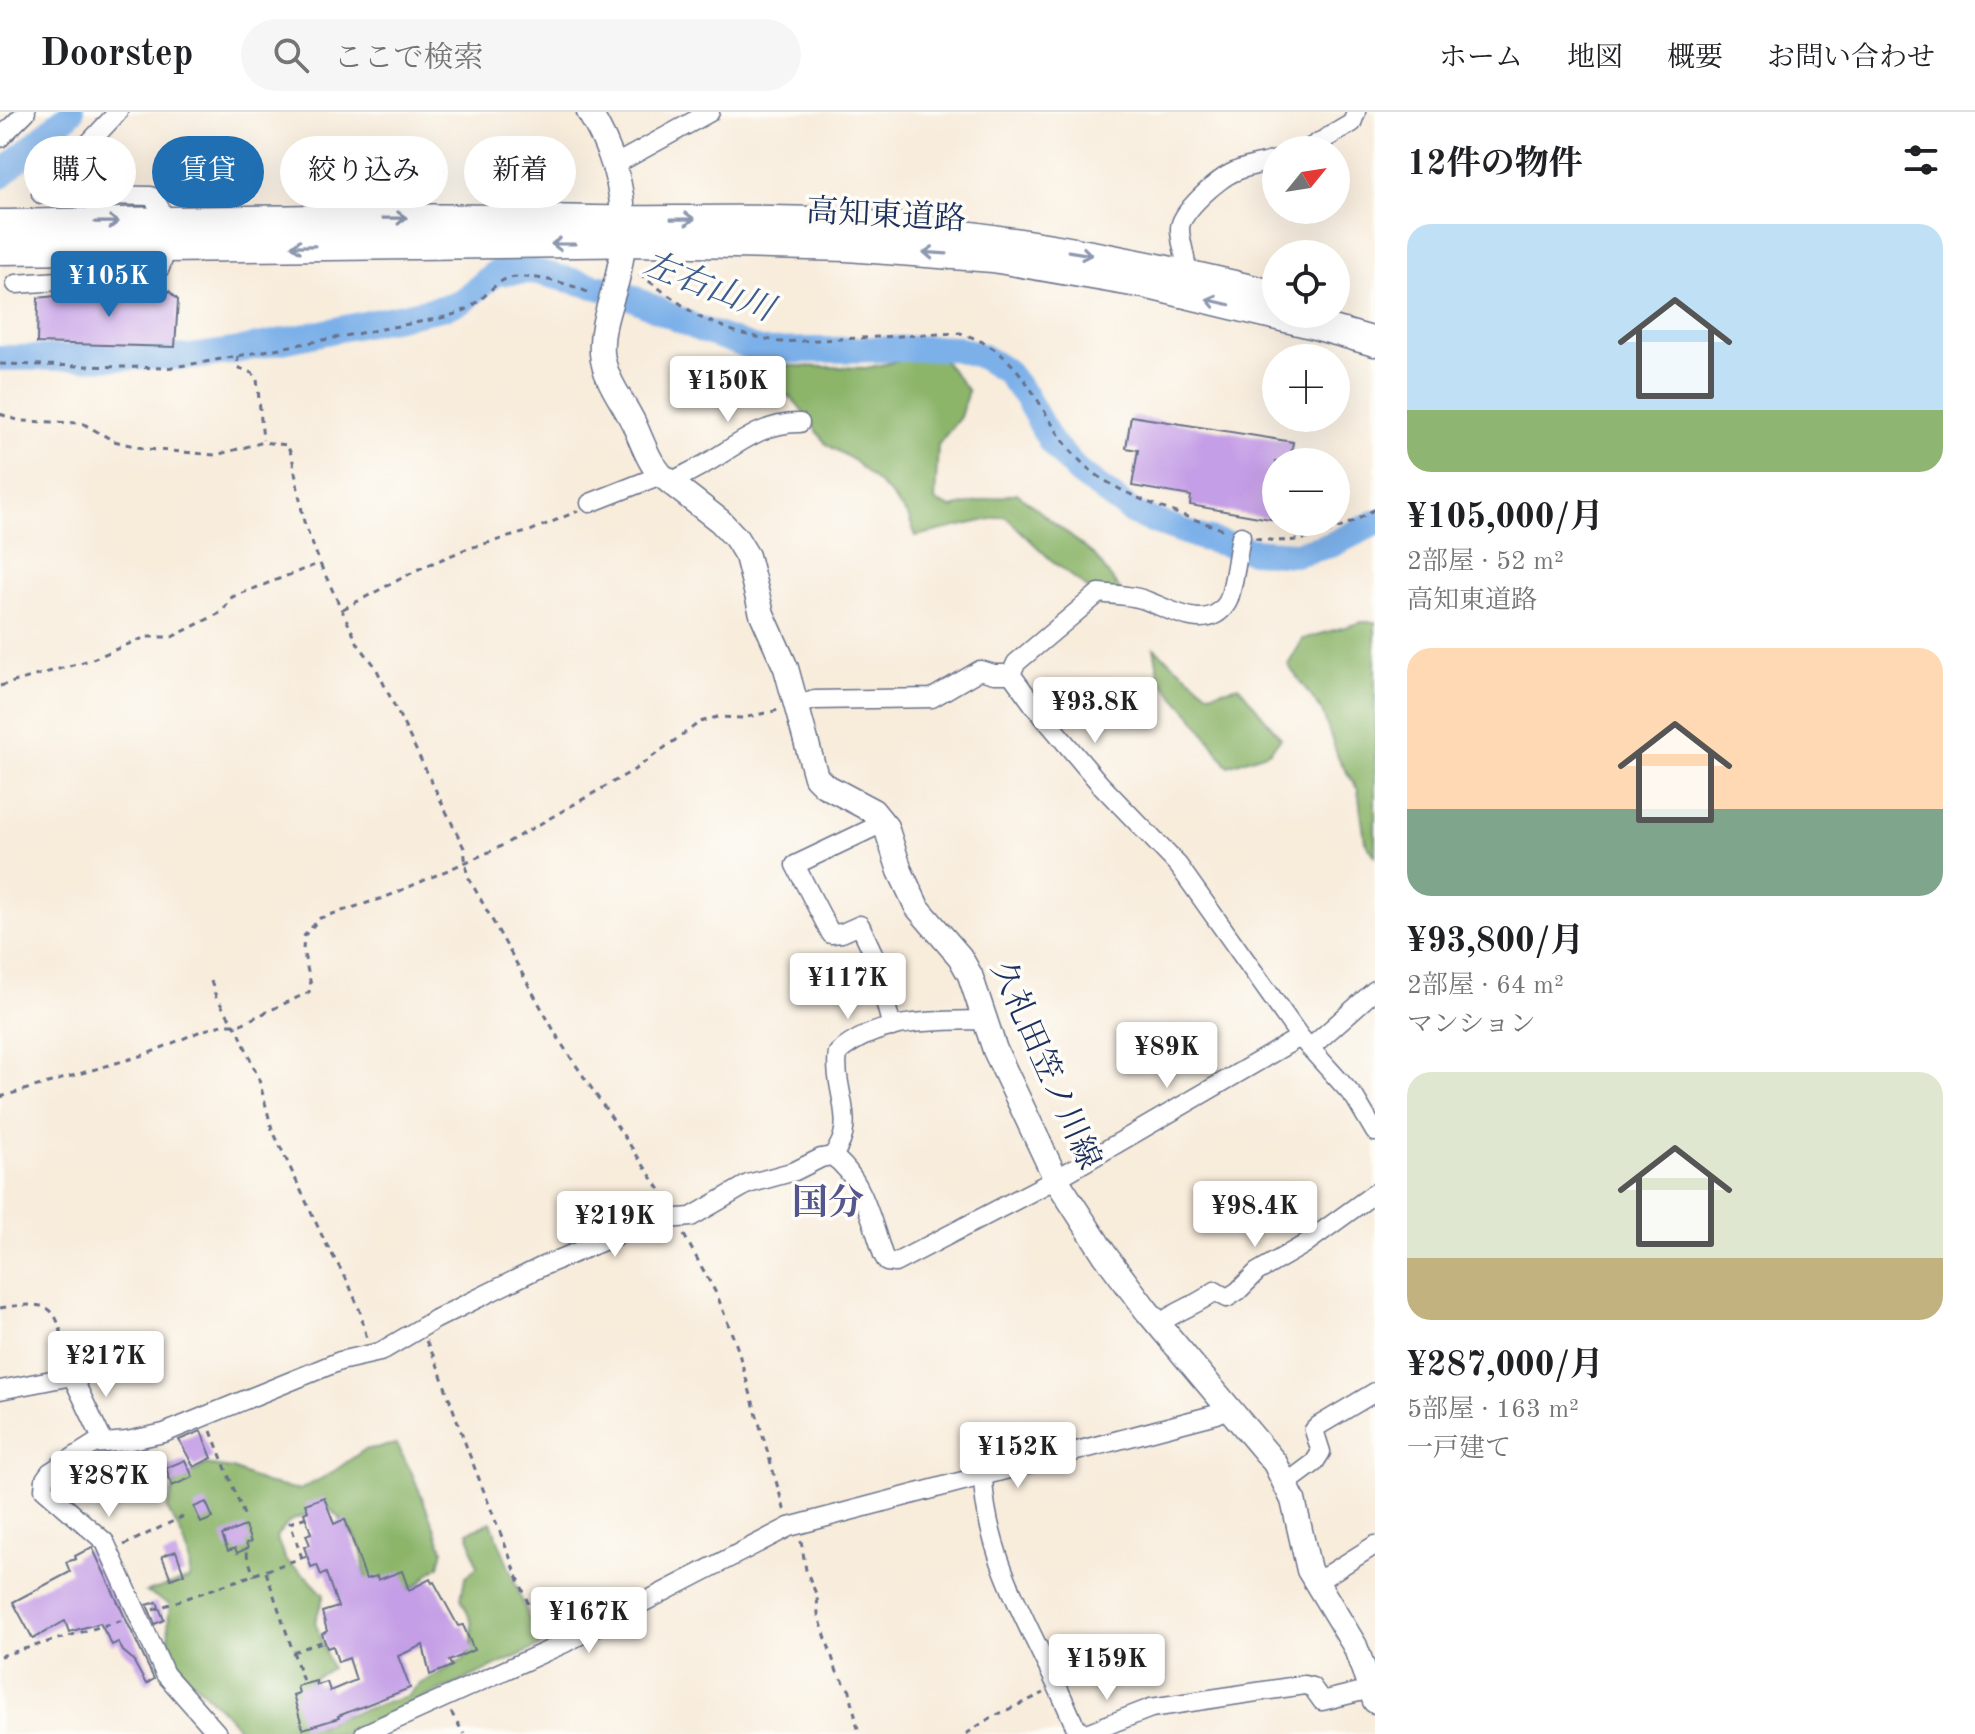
<!DOCTYPE html>
<html lang="ja">
<meta charset="utf-8">
<style>
body{margin:0;font-family:"Old Standard TT","Noto Serif JP",serif;background:#f6f6f6;color:#202124;height:100vh;display:flex;flex-direction:column;font-size:30px;white-space:nowrap}
*{box-sizing:border-box;margin:0}
p{font-size:26px;color:#757577}
.icon{flex:none;width:44px;height:44px;fill:none;stroke:currentColor;stroke-width:2;stroke-linecap:round;stroke-linejoin:round}
.map{position:relative;flex:1;overflow:hidden}
.side{display:flex;flex-direction:column;background:#fff;width:600px}
.side>*{flex:none}
.banner{position:absolute;left:24px;top:24px;width:760px;height:72px;display:flex;gap:16px}
.needle{width:52px;rotate:60deg}
.controls{position:absolute;left:1262px;top:24px;display:grid;gap:16px}
.controls a{display:grid;place-items:center;width:88px;height:88px;border-radius:50%;background:#fff;box-shadow:0 8px 32px #0002;font-size:40px}
.price{position:absolute;translate:-50% -68px;padding:0 18px;border-radius:8px;background:#fff;color:#222;font-size:26px;line-height:52px;filter:drop-shadow(0 2px 4px #0008)}
.price::after{content:'';position:absolute;left:50%;top:48px;width:24px;height:18px;margin-left:-12px;background:inherit;clip-path:polygon(0 0,100% 0,50% 100%)}
.price.selected{background:#1f6fb2;color:#fff}
ul{padding:0;list-style:none}
li{display:grid;align-content:center;gap:16px;height:424px;padding:0 32px}
li span{display:grid;place-items:center;height:248px;border-radius:24px;color:#555}
li>.icon{margin-inline-start:auto}
span .icon{width:144px;height:144px;fill:#fffc;stroke-width:1}
li b{font-size:34px}
h2{display:flex;justify-content:space-between;align-items:center;height:96px;padding:0 32px;font-size:34px}
.pill{padding:0 28px;border-radius:36px;background:#fff;box-shadow:0 8px 32px #0002;font-size:28px;line-height:72px}
.pill.selected{background:#1f6fb2;color:#fff}
header{display:flex;align-items:center;gap:48px;box-sizing:border-box;height:112px;padding:0 40px;background:#fff;border-bottom:2px solid #e0e0e0}
header strong{font-size:38px}
nav{display:flex;gap:44px;margin-inline-start:auto;font-size:28px}
.search{width:560px;height:72px;background:#f6f6f6;display:flex;align-items:center;gap:20px;box-sizing:border-box;padding:0 28px;border-radius:44px;color:#757577;font-size:30px}
main{display:flex;flex:1;min-height:0}
.map>svg:first-child{display:block}
.forest{fill:#8cb56b;stroke:#547264;stroke-width:2}
.lines{fill:none;stroke-linecap:round;stroke-linejoin:round}
.river{stroke:#7cb0e9;stroke-width:26}
.building{fill:#c49ee6}
.minor-casing{stroke:#68718a;stroke-width:21}
.secondary-casing{stroke:#68718a;stroke-width:27}
.trunk-casing{stroke:#68718a;stroke-width:31}
.path{stroke:#68718a;stroke-width:3;stroke-dasharray:6 6;stroke-linecap:butt}
.minor{stroke:#fff;stroke-width:18}
.secondary{stroke:#fff;stroke-width:24}
.trunk{stroke:#fff;stroke-width:28}
.oneway{stroke:#8d97ae}
.labels{text-anchor:middle;dominant-baseline:central;stroke-width:7;stroke-linejoin:round;paint-order:stroke}
.street-label{font-size:32px;fill:#1b2f5e;stroke:#fdfcf7}
.water-label{font-size:34px;font-style:italic;fill:#3d5c8f;stroke:#fdfcf7}
.quarter-label{font-size:36px;font-weight:bold;fill:#56568e;stroke:#fdfcf7}
</style>
<header>
<strong>Doorstep</strong>
<div class="search"><svg class="icon" aria-label="search" viewBox="0 0 24 24"><circle cx="10" cy="10" r="6"/><path d="M15 15l6 6"/></svg>ここで検索</div>
<nav><a>ホーム</a><a>地図</a><a>概要</a><a>お問い合わせ</a></nav>
</header>
<main>
<div class="map">
<svg width="1375" height="1622" viewBox="0 0 1375 1622">
<rect width="100%" height="100%" fill="#fdfcf7"/>
<filter id="ink" filterUnits="userSpaceOnUse"><feTurbulence type="fractalNoise" baseFrequency=".0125" numOctaves="2"/><feDisplacementMap in="SourceGraphic" scale="16" xChannelSelector="R" yChannelSelector="G"/><feConvolveMatrix kernelMatrix="1 2 1 2 8 2 1 2 1" color-interpolation-filters="sRGB"/></filter>
<filter id="wash" filterUnits="userSpaceOnUse"><feTurbulence type="fractalNoise" baseFrequency=".006" numOctaves="4" result="noise"/><feDisplacementMap in="SourceGraphic" scale="32" xChannelSelector="R" yChannelSelector="G"/><feGaussianBlur stdDeviation="1.8" result="paint"/><feColorMatrix in="noise" values="0 0 0 0 0 0 0 0 0 0 0 0 0 0 0 0 0 1.4 0 .05"/><feComposite in="paint" operator="in"/></filter>
<g filter="url(#wash)">
<rect width="100%" height="100%" fill="#f8ecdb"/>
<g class="forest">
<polygon points="938,241 968,279 960,305 938,333 935,389 951,396 1017,381 1095,444 1122,481 1113,496 1050,447 1005,404 916,424 908,404 889,381 853,348 826,332 797,292 754,253 866,256"/>
<polygon points="1362,510 1375,510 1375,744 1365,729 1358,678 1339,648 1322,599 1288,553 1303,527"/>
<polygon points="1154,536 1209,581 1239,574 1281,626 1269,640 1228,654 1194,606 1160,568"/>
<path d="M396,1332L412,1361L443,1437L439,1454C430,1459 423,1470 414,1475C402,1481 381,1477 368,1477C363,1464 365,1450 361,1438C356,1421 340,1407 328,1395L290,1409L276,1425L286,1449L307,1465L324,1483L315,1510L331,1556L311,1569L307,1595L318,1615L340,1605L408,1584L418,1573L463,1548L472,1536V1511L461,1486L465,1466L477,1455L468,1420L491,1410L540,1534L343,1622H242C208,1572 158,1564 170,1492L146,1480L189,1467C193,1442 180,1418 167,1397L174,1373L205,1353L233,1357L265,1371L300,1378L330,1362L364,1338Z"/>
</g>
<g class="lines">
<g class="river">
<polyline points="0,64 71,0"/>
<polyline points="0,246 191,245 234,239 446,195 464,188 495,161 533,159 622,181 699,217 761,239 954,236 981,244 1006,259 1026,285 1051,330 1079,361 1135,402 1202,426 1252,439 1295,442 1331,433 1375,411"/>
</g>
</g>
<g id="blocks">
<g class="building">
<polygon points="109,178 169,179 178,188 175,235 37,231 38,186"/>
<polygon points="1131,304 1293,330 1290,350 1276,350 1276,408 1190,393 1191,384 1132,374 1138,338 1126,336"/>
<polygon points="201,1319 212,1346 194,1355 179,1328"/>
<polygon points="185,1348 193,1365 172,1374 166,1356"/>
<polygon points="324,1385 334,1412 345,1407 366,1467 377,1464 378,1468 402,1459 409,1478 430,1467 432,1471 434,1470 458,1514 463,1513 474,1538 449,1549 452,1554 430,1563 423,1533 398,1544 410,1576 338,1604 339,1606 303,1617 293,1583 299,1581 297,1574 316,1569 317,1573 327,1570 330,1579 356,1568 349,1546 338,1550 333,1534 327,1536 322,1522 327,1519 322,1500 338,1495 326,1461 321,1463 317,1453 311,1455 304,1435 310,1433 306,1423 311,1421 304,1401 308,1399 305,1392"/>
<polygon points="206,1390 213,1406 201,1411 194,1395"/>
<polygon points="245,1414 251,1430 246,1431 248,1436 237,1441 235,1436 228,1439 222,1423"/>
<polygon points="92,1435 154,1567 146,1572 134,1550 135,1549 123,1539 118,1530 112,1533 100,1511 69,1520 65,1509 33,1527 13,1490 70,1460 66,1450 76,1447 75,1444"/>
<polygon points="176,1439 184,1462 171,1467 162,1444"/>
<polygon points="157,1490 164,1508 155,1512 147,1493"/>
</g>
</g>
</g>
<g filter="url(#ink)">
<use href="#blocks" fill-opacity="0" stroke="#68718a" stroke-width="2"/>
<g class="lines">
<g class="minor-casing">
<g id="minor">
<polyline points="0,26 26,0"/>
<polyline points="1306,38 1352,11 1356,0"/>
<polyline points="616,52 710,0"/>
<path d="M1185,160C1188,146 1180,132 1180,117C1179,101 1219,66 1234,60C1247,54 1262,52 1276,48"/>
<path d="M16,172L145,163L160,156C170,130 171,106 151,84L41,82L118,0"/>
<path d="M671,370C685,362 701,355 715,346C742,329 767,310 800,311"/>
<polyline points="590,391 661,363"/>
<path d="M1011,562L1016,551L1099,481C1113,483 1128,483 1142,487C1167,495 1207,523 1227,491C1233,481 1238,438 1241,424"/>
<polyline points="796,594 814,588 932,586 980,558 994,562 1011,562 1035,595 1100,672 1178,753 1300,925 1355,986 1375,1020"/>
<polyline points="883,711 795,753 831,822 842,821 860,813 878,852 880,871 892,915"/>
<polyline points="1310,936 1375,878"/>
<path d="M832,1044C860,1012 832,977 838,941C878,906 934,909 983,908"/>
<path d="M1159,1212C1177,1198 1198,1193 1215,1179L1227,1186L1238,1179L1257,1160L1302,1134L1375,1081"/>
<polyline points="0,1278 72,1264 103,1329"/>
<path d="M983,1365C986,1455 1041,1531 1074,1612L1084,1622L1151,1596L1304,1573L1312,1575L1322,1589L1371,1577"/>
<polyline points="1287,1371 1314,1351 1321,1340 1314,1318 1318,1314 1375,1280"/>
<polyline points="1315,1471 1375,1433"/>
<path d="M218,1622L165,1562L105,1430L44,1377L45,1367L50,1360L94,1332L127,1329L164,1321L340,1249L380,1240L436,1207L543,1154L654,1108L691,1105L748,1072L795,1059L821,1046L832,1044C862,1064 872,1110 883,1143L887,1150L895,1151L1056,1067L1300,925"/>
<polyline points="364,1622 565,1531 789,1415 1217,1302 1229,1295"/>
</g>
</g>
<g class="secondary-casing">
<path id="secondary" d="M589,0C620,50 631,105 618,163C612,189 600,214 602,241C604,267 623,289 634,312C640,325 645,339 652,351L661,363L720,409L736,426L747,444L762,502L786,556L816,665L824,673L873,699L886,715L900,759L917,795L960,845L970,863L995,938L1056,1067L1105,1143L1147,1199L1275,1351L1293,1388L1309,1458L1355,1534L1375,1589"/>
</g>
<g class="trunk-casing">
<g id="trunk">
<path d="M0,112C198,109 395,104 593,108C677,109 760,105 844,111C990,121 1134,148 1276,183"/>
<polyline points="0,138 656,130 847,135 993,146 1144,172 1315,213 1375,230"/>
</g>
</g>
<g class="path">
<path d="M639,162L699,205L738,221L780,230L960,221C1036,244 1037,313 1089,357C1122,385 1185,404 1225,418"/>
<polyline points="238,244 237,255 252,261 257,267 263,328"/>
<path d="M0,252L166,256L205,250L441,206C457,202 469,198 481,187C489,180 496,171 506,167C524,160 577,172 592,183"/>
<polyline points="0,302 20,309 82,311 114,329 146,337 216,343 264,330 287,333 292,344 304,410 321,454"/>
<path d="M1255,426C1302,435 1335,421 1375,397"/>
<polyline points="343,497 421,456 466,437 530,419 578,399"/>
<polyline points="0,574 90,548 146,525 172,525 222,500 232,485 315,453 321,454 358,532 375,554 464,736 467,763 561,931 669,1091"/>
<polyline points="211,869 216,885 239,920 259,968 272,1017 325,1130 348,1170 360,1199 367,1227"/>
<polyline points="0,985 147,942 201,919 225,912 241,912 309,880 311,873 303,838 304,824 320,806 386,785 496,737 634,658 700,610 717,605 743,606 779,598"/>
<polyline points="684,1123 717,1183 737,1235 785,1400"/>
<path d="M0,1196C58,1187 55,1196 68,1248"/>
<polyline points="426,1229 436,1249 468,1339 541,1524"/>
<polyline points="211,1319 246,1408"/>
<polyline points="801,1429 806,1458 817,1484 818,1502 837,1560 850,1579 859,1622"/>
<polyline points="124,1433 184,1404"/>
<polyline points="246,1440 254,1464"/>
<polyline points="302,1446 290,1411 306,1405"/>
<polyline points="266,1460 304,1572"/>
<polyline points="153,1498 307,1444"/>
<polyline points="293,1540 324,1529"/>
<polyline points="0,1544 123,1508"/>
<polyline points="451,1600 464,1622"/>
<polyline points="966,1622 990,1606 1044,1581"/>
</g>
<use href="#minor" class="minor"/>
<use href="#secondary" class="secondary"/>
<use href="#trunk" class="trunk"/>
</g>
<defs><path id="oneway-shaft" d="M-6 0H5M1.5-3L5.5 0L1.5 3" fill="none" stroke-width="1.6" stroke-linecap="round" stroke-linejoin="round" transform="scale(2)"/></defs>
<g class="oneway">
<use href="#oneway-shaft" transform="translate(395 106) rotate(-1)"/>
<use href="#oneway-shaft" transform="translate(683 107) rotate(-1)"/>
<use href="#oneway-shaft" transform="translate(107 110) rotate(-1)"/>
<use href="#oneway-shaft" transform="translate(563 132) rotate(180)"/>
<use href="#oneway-shaft" transform="translate(303 134) rotate(179)"/>
<use href="#oneway-shaft" transform="translate(935 141) rotate(-176)"/>
<use href="#oneway-shaft" transform="translate(1080 141) rotate(9)"/>
<use href="#oneway-shaft" transform="translate(1218 190) rotate(-167)"/>
</g>
</g>
<g class="labels">
<g class="street-label">
<text transform="translate(886 105) rotate(3)">高知東道路</text>
<text transform="translate(1044 954) rotate(66)">久礼田笠ノ川線</text>
</g>
<g class="water-label">
<text transform="translate(708 176) rotate(21)">左右山川</text>
</g>
<g class="quarter-label">
<text x="828" y="1093">国分</text>
</g>
</g>
</svg>
<div class="controls">
<a><svg class="needle" viewBox="-14 -14 28 28"><path d="M0-13l5 13h-10z" fill="#e53935"/><path d="M0 13l5-13h-10z" fill="#757577"/></svg></a>
<a><svg class="icon" aria-label="locate" viewBox="0 0 24 24"><circle cx="12" cy="12" r="6"/><path d="M12 2v4M12 18v4M2 12h4M18 12h4"/></svg></a>
<a>+</a>
<a>−</a>
</div>
<b class="price selected" style="left:109px;top:207px">¥105K</b>
<b class="price" style="left:728px;top:312px">¥150K</b>
<b class="price" style="left:1095px;top:633px">¥93.8K</b>
<b class="price" style="left:848px;top:909px">¥117K</b>
<b class="price" style="left:1167px;top:978px">¥89K</b>
<b class="price" style="left:1255px;top:1137px">¥98.4K</b>
<b class="price" style="left:615px;top:1147px">¥219K</b>
<b class="price" style="left:106px;top:1287px">¥217K</b>
<b class="price" style="left:1018px;top:1378px">¥152K</b>
<b class="price" style="left:109px;top:1407px">¥287K</b>
<b class="price" style="left:589px;top:1543px">¥167K</b>
<b class="price" style="left:1107px;top:1590px">¥159K</b>
<div class="banner">
<a class="pill">購入</a>
<a class="pill selected">賃貸</a>
<a class="pill">絞り込み</a>
<a class="pill">新着</a>
</div>
</div>
<section class="side">
<h2>12件の物件<svg class="icon" aria-label="filters" viewBox="0 0 24 24"><path d="M4 7h16M4 17h16"/><circle cx="9" cy="7" r="2"/><circle cx="15" cy="17" r="2"/></svg></h2>
<ul>
<li><span style="background:linear-gradient(#bfe0f5 75%,#8fb573 0)"><svg class="icon" aria-label="home" viewBox="0 0 24 24"><path d="M3 11l9-7 9 7M6 9v11h12V9"/></svg></span><div><b>¥105,000/月</b><p>2部屋 · 52 m²</p><p>高知東道路</p></div></li>
<li><span style="background:linear-gradient(#ffd9b3 65%,#7fa58c 0)"><svg class="icon" aria-label="home" viewBox="0 0 24 24"><path d="M3 11l9-7 9 7M6 9v11h12V9"/></svg></span><div><b>¥93,800/月</b><p>2部屋 · 64 m²</p><p>マンション</p></div></li>
<li><span style="background:linear-gradient(#dfe7d0 75%,#c2b280 0)"><svg class="icon" aria-label="home" viewBox="0 0 24 24"><path d="M3 11l9-7 9 7M6 9v11h12V9"/></svg></span><div><b>¥287,000/月</b><p>5部屋 · 163 m²</p><p>一戸建て</p></div></li>
</ul>
</section>
</main>
